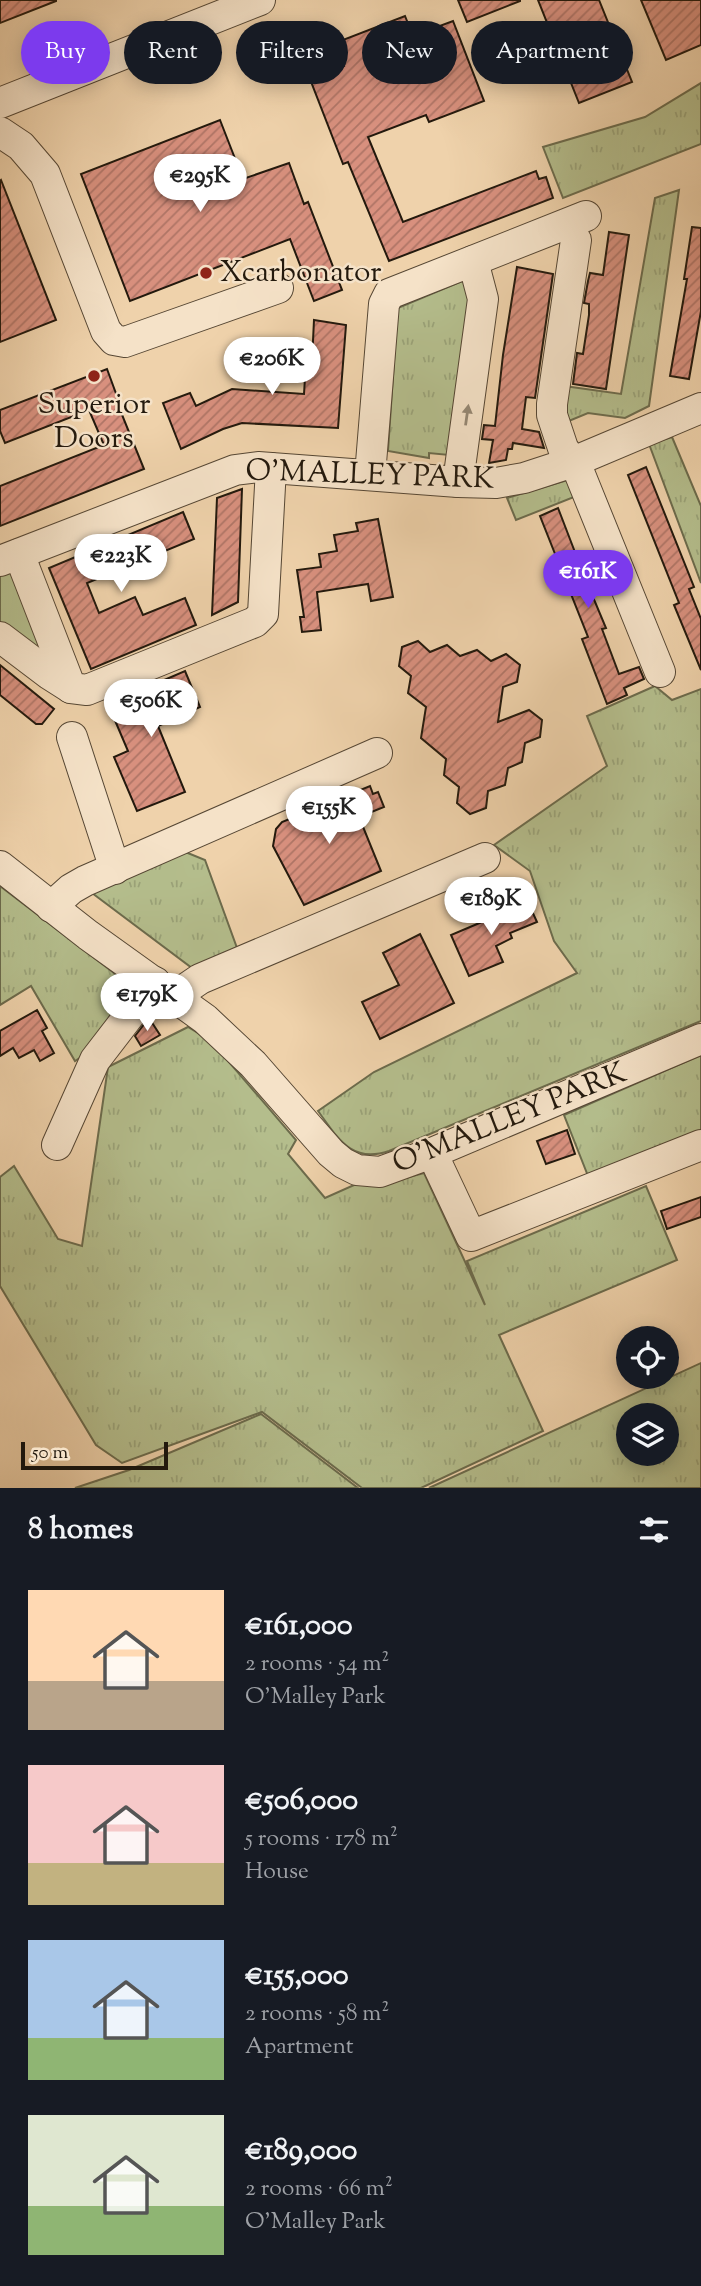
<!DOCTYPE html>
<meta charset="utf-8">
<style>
body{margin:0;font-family:"Sorts Mill Goudy",serif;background:#242831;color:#f1f3f6;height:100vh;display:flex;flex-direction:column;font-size:26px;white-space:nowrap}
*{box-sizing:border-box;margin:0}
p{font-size:23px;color:#9ea1a6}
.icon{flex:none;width:38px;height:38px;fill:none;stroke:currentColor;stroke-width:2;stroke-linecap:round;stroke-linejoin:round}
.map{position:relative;height:1488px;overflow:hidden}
.panel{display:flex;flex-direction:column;background:#171b24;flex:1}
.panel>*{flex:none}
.banner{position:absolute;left:21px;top:21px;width:660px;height:63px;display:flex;gap:14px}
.buttons{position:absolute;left:616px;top:1326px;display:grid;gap:14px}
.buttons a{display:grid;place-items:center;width:63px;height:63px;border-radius:50%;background:#171b24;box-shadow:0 4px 18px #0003;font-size:35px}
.scale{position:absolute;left:21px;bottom:18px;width:147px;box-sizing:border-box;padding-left:7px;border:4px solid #23190d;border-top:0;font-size:19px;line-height:24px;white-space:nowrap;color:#23190d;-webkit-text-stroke:5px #f5e2c8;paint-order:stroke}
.price{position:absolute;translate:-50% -60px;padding:0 16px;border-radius:24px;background:#fff;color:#222;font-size:23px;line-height:46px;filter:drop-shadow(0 2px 4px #0008)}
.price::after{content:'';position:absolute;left:50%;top:42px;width:21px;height:16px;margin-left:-10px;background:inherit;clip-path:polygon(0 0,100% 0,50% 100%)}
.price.active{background:#7c3aed;color:#fff}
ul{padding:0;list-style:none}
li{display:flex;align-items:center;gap:21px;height:175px;padding:0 28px}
li span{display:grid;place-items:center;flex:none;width:196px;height:140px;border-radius:0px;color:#555}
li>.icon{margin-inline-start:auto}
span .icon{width:84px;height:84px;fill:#fffc;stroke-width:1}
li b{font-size:30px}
h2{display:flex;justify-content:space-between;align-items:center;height:84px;padding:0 28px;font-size:30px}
.tag{padding:0 24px;border-radius:32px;background:#171b24;box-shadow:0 4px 18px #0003;font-size:24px;line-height:63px}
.tag.active{background:#7c3aed;color:#fff}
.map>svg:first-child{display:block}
.grass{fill:url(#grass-tufts);stroke:#6c6b4c;stroke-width:2;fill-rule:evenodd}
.green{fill:#b4bd8c;stroke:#6c6b4c;stroke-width:2}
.building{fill:url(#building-hatch);stroke:#23190d;stroke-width:2}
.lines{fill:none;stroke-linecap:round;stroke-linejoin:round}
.minor-casing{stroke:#564734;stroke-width:32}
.minor{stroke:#f5e2c8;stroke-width:30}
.oneway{fill:#968874}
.poi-dot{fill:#8f2418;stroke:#f5e2c8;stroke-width:2.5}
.labels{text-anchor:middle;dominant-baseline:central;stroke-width:5;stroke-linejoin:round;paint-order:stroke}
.poi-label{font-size:30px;fill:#23190d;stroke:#f5e2c8;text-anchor:start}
.street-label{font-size:30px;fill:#23190d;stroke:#f5e2c8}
</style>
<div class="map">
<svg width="701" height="1488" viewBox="0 0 701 1488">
<defs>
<pattern id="grass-tufts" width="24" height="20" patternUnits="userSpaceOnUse" patternTransform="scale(1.75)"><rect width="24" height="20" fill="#b4bd8c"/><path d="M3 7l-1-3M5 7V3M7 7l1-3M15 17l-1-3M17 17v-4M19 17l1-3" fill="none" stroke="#9aa278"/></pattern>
<pattern id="building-hatch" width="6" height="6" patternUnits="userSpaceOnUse" patternTransform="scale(1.75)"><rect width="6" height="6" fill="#d8907e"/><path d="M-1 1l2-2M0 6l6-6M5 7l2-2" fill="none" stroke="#af7566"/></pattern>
</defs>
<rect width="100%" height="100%" fill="#efd2ab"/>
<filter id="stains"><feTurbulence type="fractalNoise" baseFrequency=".00286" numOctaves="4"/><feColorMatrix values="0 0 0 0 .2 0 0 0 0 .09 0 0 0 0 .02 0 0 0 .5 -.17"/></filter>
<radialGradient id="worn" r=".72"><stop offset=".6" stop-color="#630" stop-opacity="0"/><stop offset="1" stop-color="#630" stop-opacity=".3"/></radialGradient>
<g class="grass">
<polygon points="701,83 701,144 563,198 543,147 645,117"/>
<polygon points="679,190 649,406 625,418 588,413 564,423 564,386 621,394 655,198"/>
<polygon points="467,279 472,286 449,455 429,453 429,458 388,451 396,331 393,310"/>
<polygon points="672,437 701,506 701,583 649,444"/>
<polygon points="571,479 579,495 516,520 507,498"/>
<path d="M655,686L672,700L701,689V1021L389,1151C351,1164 338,1138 318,1111L374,1072L577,973L554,941L530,871L494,845L607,766L587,716Z"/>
<polygon points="178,849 205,860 237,948 192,968 88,890"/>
<polygon points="0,886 131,986 131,997 89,1052 75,1061 31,986 0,1005"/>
<polygon points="188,1027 211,1041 296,1140 288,1154 325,1198 354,1185 379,1185 424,1173 485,1305 467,1261 646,1186 677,1260 499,1335 543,1431 421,1488 362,1488 262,1412 122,1463 96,1445 0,1286 0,1177 14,1166 58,1239 82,1246 108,1067"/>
<polygon points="701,1055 701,1136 590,1181 564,1115"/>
<path d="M701,1363V1488H429ZM628,1416H667V1454H628Z"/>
<polygon points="261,1414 358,1488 75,1488 129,1470"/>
</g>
<polygon class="green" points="12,565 50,654 0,630 0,568"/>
<g class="building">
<polygon points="0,0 56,0 56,1 0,23"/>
<polygon points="458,0 520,0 520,1 467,22"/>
<polygon points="538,0 599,0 632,82 579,103"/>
<polygon points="641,0 701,0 701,45 666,60"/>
<polygon points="405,16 413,36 453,21 484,101 429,122 426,115 368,137 403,222 536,171 539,179 546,177 553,198 389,261 348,162 343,164 310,79 344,66 335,43"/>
<polygon points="220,120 243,179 289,163 304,204 308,202 342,290 314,301 290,239 130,301 81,174"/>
<polygon points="1,180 56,320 0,342 0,181"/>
<polygon points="692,227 701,228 701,311 689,379 670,376 687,279 684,279"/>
<polygon points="609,232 629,235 606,389 573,384 577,353 583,354 589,315 589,304 584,303 588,281 590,273 603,275"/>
<polygon points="517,267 553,274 535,398 526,397 522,429 539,432 544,448 513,443 512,449 508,449 506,460 489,463 493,440 482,439 484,425 495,426 503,355"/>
<polygon points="314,320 346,325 338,428 242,423 223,429 181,449 163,403 190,393 196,406 232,389 304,394 306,362 312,362"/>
<polygon points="107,369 118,399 116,400 144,469 0,526 0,486 104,445 89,410 5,443 0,431 0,410"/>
<polygon points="646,467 694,587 689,589 701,619 701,670 674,605 679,603 628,475"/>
<polygon points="242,489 238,602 212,615 217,498"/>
<polygon points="558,508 578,560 593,554 601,572 585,578 606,628 602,629 619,674 639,667 644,679 624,688 627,695 607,704 582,639 588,637 540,516"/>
<polygon points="183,512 194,539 87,583 99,613 135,597 143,615 185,598 196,625 91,669 49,568"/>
<polygon points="378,519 393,597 371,601 368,584 317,592 321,630 302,632 300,617 304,617 297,570 321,567 319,554 337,551 334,535 358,531 356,523"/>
<polygon points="418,641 430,652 447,645 460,656 477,650 491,661 506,654 520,665 517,682 503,687 498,722 529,710 542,720 540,737 525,743 522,762 508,768 505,785 488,791 486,808 470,814 457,803 459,787 444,775 446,759 421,738 426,707 408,693 411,676 399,666 402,647"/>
<polygon points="0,665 54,709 42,724 36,724 0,695"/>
<polygon points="185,671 200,707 158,726 185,792 137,811 114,757 128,751 108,704"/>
<polygon points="370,786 373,794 378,792 384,807 359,817 381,871 304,905 273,846 276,829 282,822"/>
<polygon points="526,898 537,922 510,933 512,938 496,946 503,962 469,976 451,935 496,916 496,911"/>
<polygon points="420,934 454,1003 380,1039 362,1002 399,985 383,953"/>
<polygon points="37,1010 47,1028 42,1031 54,1053 40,1061 34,1050 19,1058 13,1048 0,1056 0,1031"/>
<polygon points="149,1018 160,1035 141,1046 135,1036"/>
<polygon points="567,1130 575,1154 546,1164 537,1141"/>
<polygon points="701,1197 701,1217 667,1229 661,1211"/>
</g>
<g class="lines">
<g class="minor-casing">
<g id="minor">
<polyline points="0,103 260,0"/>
<polyline points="0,132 21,146 45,174 106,331 114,340 125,342 278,288"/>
<polyline points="576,240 552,404 552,415 563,448 579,472 660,672"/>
<polyline points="370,475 384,304 389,294 586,216"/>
<polyline points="458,482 483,299 473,261"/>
<polyline points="19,554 71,688 87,690 255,622 263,614 271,468"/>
<polyline points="0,561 235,470 258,467 458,482 496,483 524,478 573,462 701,408"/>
<polyline points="0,637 49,674 71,688"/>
<polyline points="72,737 115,869"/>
<polyline points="0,866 88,935 205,1019 253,1064 331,1153 343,1163 357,1170 380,1172 432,1153 701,1039"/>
<polyline points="51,907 71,889 85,881 377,753"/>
<polyline points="175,996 200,979 485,858"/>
<polyline points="57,1145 95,1060 155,982"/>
<polyline points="432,1153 471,1236 701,1145"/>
</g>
</g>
<use href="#minor" class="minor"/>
</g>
<defs><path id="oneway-solid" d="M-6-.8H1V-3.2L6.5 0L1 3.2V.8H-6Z" transform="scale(1.75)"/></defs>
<use class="oneway" href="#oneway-solid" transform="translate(467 415) rotate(-82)"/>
<g class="poi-dot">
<circle cx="206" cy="273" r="7"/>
<circle cx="94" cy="376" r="7"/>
</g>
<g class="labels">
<g class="poi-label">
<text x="220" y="273">Xcarbonator</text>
<text x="94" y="405" text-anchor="middle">Superior<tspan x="94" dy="34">Doors</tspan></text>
</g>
<g class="street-label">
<text transform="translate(370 476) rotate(2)">O'MALLEY PARK</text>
<text transform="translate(510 1119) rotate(-22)">O'MALLEY PARK</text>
</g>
</g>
<rect width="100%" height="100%" filter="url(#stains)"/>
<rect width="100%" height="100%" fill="url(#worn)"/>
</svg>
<div class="buttons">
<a><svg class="icon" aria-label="locate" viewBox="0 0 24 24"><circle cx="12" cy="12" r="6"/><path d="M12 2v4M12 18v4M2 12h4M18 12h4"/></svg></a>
<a><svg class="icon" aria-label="layers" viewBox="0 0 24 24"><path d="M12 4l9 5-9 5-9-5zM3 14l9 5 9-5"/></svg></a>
</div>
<div class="scale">50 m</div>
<b class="price" style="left:200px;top:214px">€295K</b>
<b class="price" style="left:272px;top:397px">€206K</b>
<b class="price" style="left:121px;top:594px">€223K</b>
<b class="price active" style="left:588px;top:610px">€161K</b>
<b class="price" style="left:151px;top:739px">€506K</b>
<b class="price" style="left:329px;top:846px">€155K</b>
<b class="price" style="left:491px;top:937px">€189K</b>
<b class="price" style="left:147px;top:1033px">€179K</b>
<div class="banner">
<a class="tag active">Buy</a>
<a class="tag">Rent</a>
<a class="tag">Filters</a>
<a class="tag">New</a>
<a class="tag">Apartment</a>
</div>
</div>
<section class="panel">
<h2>8 homes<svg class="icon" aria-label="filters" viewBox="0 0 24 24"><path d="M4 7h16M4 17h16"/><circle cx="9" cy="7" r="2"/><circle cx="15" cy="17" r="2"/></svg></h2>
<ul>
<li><span style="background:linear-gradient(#ffd9b3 65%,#b9a48a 0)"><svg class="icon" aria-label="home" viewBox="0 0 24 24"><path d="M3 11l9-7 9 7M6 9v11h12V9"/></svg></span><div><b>€161,000</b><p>2 rooms · 54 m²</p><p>O'Malley Park</p></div></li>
<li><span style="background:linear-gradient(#f6c9c9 70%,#c2b280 0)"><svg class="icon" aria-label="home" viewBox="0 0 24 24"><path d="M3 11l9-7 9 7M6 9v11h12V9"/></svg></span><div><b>€506,000</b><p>5 rooms · 178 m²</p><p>House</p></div></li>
<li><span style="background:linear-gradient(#a9c7e8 70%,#8fb573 0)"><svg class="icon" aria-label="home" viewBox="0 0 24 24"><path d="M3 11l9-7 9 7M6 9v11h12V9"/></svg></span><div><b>€155,000</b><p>2 rooms · 58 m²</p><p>Apartment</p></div></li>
<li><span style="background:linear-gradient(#dfe7d0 65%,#8fb573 0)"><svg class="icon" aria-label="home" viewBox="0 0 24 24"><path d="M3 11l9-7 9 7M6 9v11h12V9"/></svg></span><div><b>€189,000</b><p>2 rooms · 66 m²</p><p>O'Malley Park</p></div></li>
</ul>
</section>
